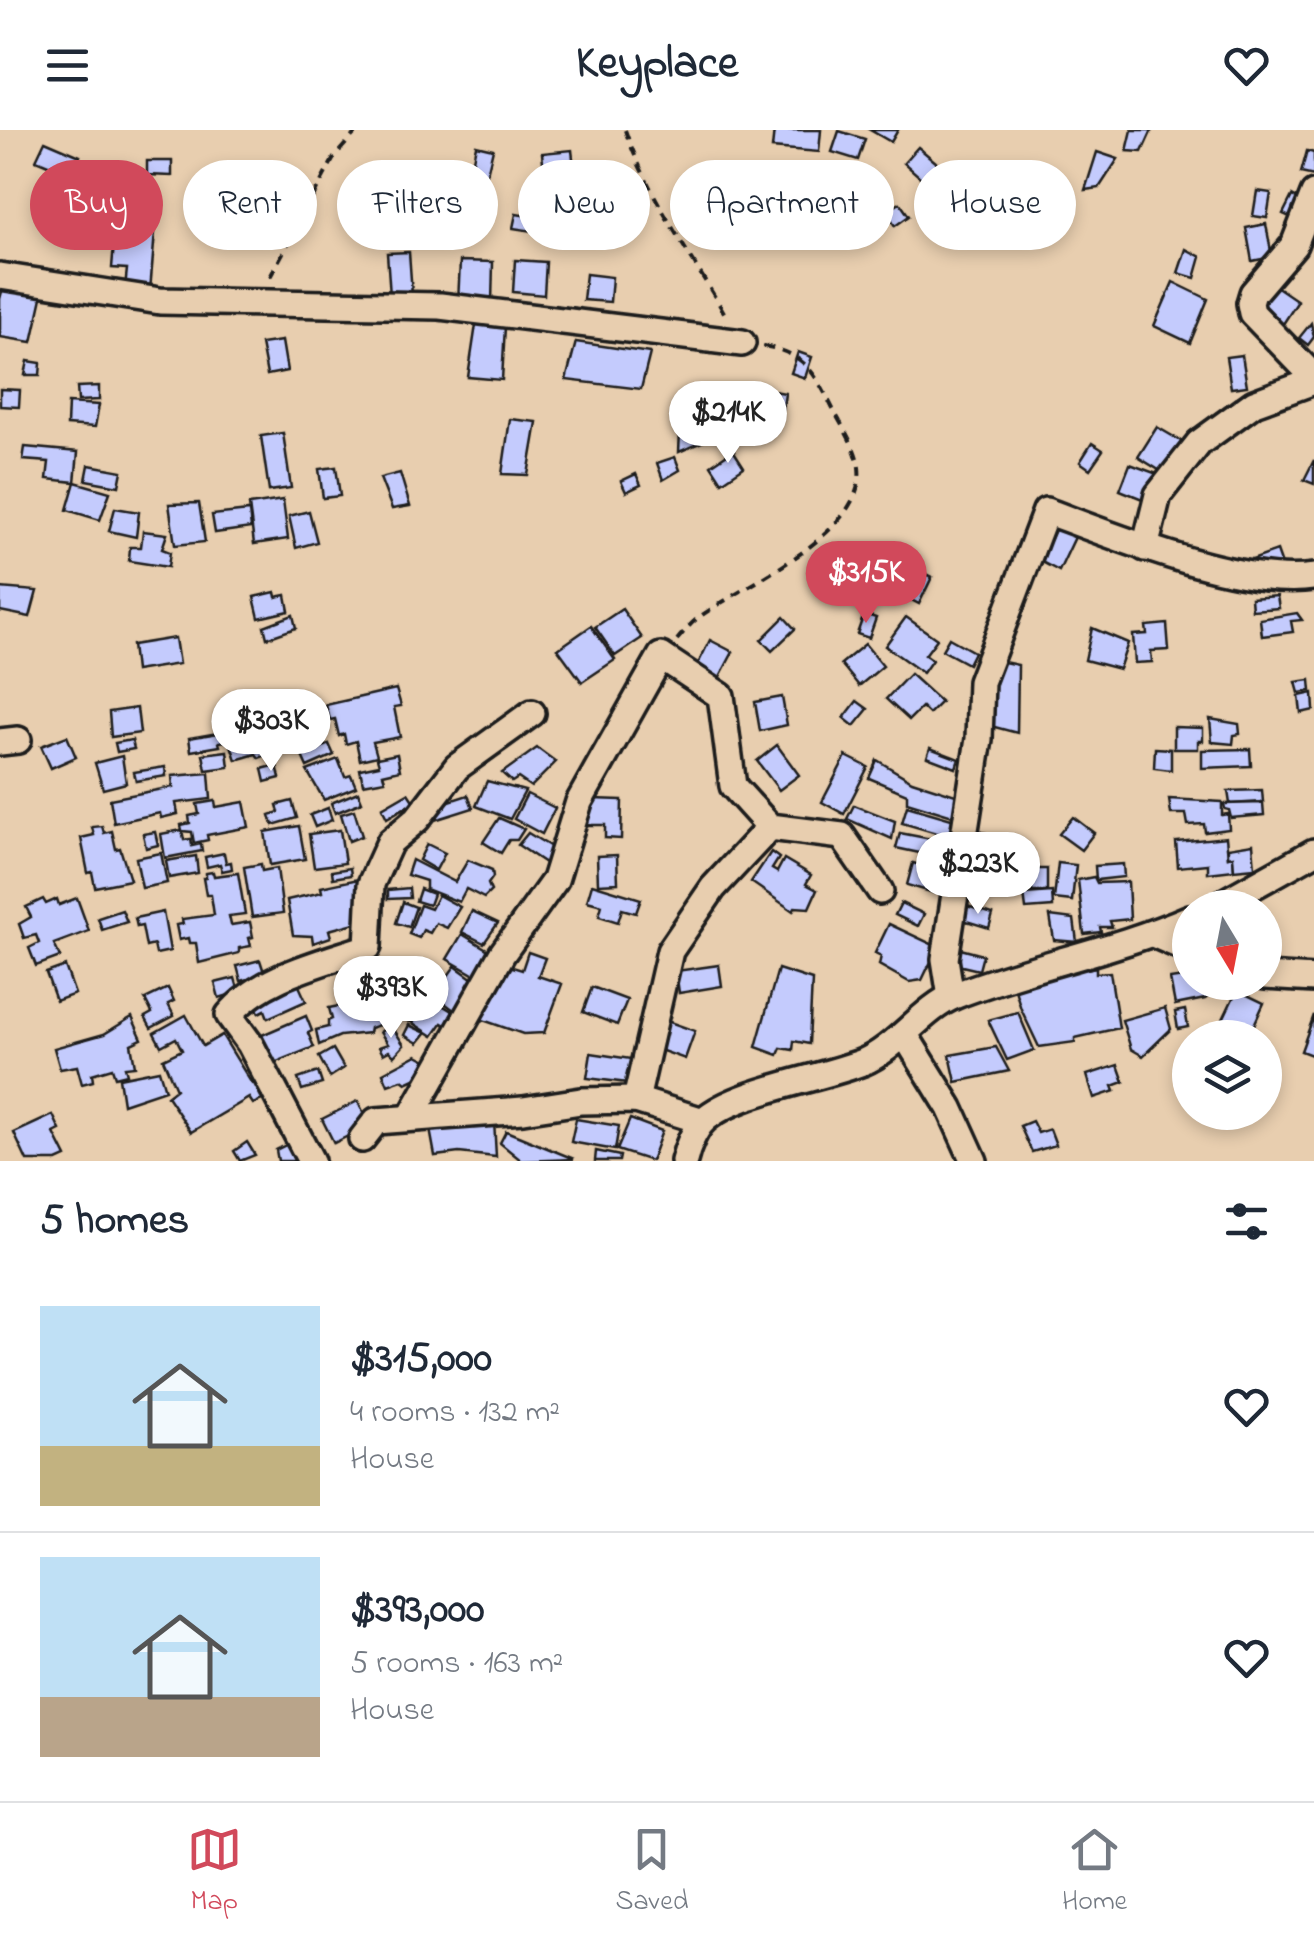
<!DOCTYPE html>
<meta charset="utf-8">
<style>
body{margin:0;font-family:"Indie Flower",sans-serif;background:#f6f6f7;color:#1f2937;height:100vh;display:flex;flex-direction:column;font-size:38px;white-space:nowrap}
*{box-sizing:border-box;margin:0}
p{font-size:32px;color:#747a83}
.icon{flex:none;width:55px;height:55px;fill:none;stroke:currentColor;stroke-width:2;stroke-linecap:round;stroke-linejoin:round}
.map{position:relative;height:1031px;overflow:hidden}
.details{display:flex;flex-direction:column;background:#fff;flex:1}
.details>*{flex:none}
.hud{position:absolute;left:30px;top:30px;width:1255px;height:90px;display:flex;gap:20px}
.needle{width:65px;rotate:170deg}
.buttons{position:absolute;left:1172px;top:760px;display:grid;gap:20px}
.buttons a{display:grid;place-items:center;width:110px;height:110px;border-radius:50%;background:#fff;box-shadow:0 5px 15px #0003;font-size:50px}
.price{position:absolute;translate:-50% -85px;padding:0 22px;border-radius:35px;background:#fff;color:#222;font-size:32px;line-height:65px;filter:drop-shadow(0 2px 5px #0008)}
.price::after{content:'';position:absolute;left:50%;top:60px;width:30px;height:22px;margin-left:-15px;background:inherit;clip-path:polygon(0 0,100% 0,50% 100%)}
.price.selected{background:#d1495b;color:#fff}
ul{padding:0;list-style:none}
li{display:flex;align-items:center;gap:30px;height:250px;padding:0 40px}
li+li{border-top:2px solid #e0e1e3}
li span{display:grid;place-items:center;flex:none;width:280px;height:200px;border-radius:0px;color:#555}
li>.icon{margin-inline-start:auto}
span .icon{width:120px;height:120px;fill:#fffc;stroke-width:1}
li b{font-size:42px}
h2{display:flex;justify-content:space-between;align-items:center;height:120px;padding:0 40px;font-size:42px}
.tag{padding:0 35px;border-radius:45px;background:#fff;box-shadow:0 5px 15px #0003;font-size:35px;line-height:90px}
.tag.selected{background:#d1495b;color:#fff}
header{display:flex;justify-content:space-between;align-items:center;height:130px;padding:0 40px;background:#fff;font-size:45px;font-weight:700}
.tab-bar{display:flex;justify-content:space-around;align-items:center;height:140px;border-top:2px solid #e0e1e3;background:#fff;font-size:28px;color:#747a83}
.tab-bar a{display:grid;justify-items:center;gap:5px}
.tab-bar .selected{color:#d1495b}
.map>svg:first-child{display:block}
.building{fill:#c4cbfd;stroke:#1c1c1c;stroke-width:2.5}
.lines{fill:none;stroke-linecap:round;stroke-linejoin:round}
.street-casing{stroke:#1c1c1c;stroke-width:32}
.path{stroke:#1c1c1c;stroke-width:4;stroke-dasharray:10 8;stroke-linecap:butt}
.street{stroke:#e8ceaf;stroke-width:25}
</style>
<header><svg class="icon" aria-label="menu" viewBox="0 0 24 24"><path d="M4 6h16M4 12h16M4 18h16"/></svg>Keyplace<svg class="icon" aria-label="heart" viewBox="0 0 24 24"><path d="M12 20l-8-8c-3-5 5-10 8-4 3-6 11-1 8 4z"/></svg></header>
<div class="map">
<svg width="1314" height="1031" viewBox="0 0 1314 1031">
<rect width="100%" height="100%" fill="#e8ceaf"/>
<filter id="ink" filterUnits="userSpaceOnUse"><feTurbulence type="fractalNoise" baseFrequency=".01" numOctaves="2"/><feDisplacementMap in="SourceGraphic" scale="20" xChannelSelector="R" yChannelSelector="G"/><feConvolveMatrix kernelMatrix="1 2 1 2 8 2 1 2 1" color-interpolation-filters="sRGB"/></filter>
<g filter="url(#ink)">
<g class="building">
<polygon points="774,0 821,0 819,22 772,18"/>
<polygon points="870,0 898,0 891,12"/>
<polygon points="1132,0 1152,0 1142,22 1127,21"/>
<polygon points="839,1 865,9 858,30 832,22"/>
<polygon points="45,11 80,26 72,45 36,30"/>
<polygon points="476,15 493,19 486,48 470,44"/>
<polygon points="918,17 944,39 930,56 904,33"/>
<polygon points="572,20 574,37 544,41 542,23"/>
<polygon points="1307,21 1314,23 1314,46 1301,43"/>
<polygon points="1097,22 1118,29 1099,58 1085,60"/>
<polygon points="147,31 172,31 172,46 147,45"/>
<polygon points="985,34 1002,47 979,78 962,66"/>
<polygon points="593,38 598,73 580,75 575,41"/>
<polygon points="1257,61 1271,63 1267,88 1253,86"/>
<polygon points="575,62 576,85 547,87 546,63"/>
<polygon points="1292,66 1303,72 1294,89 1283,84"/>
<polygon points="900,73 909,86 895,96 886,82"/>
<polygon points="516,84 535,87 533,101 513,98"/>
<polygon points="116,89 129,90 128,99 155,102 150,161 125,158 127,139 112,138"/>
<polygon points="1266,94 1272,127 1252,131 1246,98"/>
<polygon points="1186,119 1201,127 1195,148 1178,143"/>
<polygon points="409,122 412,164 390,166 387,123"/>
<polygon points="515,130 546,132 544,165 513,162"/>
<polygon points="460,131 493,132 492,173 458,172"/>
<polygon points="586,144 612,147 610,172 583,170"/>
<polygon points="1173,152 1208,169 1190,213 1154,196"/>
<polygon points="4,154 43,163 32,212 0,207 0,169"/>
<polygon points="1273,154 1298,171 1283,194 1257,177"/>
<polygon points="477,188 505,196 502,250 468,247"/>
<polygon points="1311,193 1314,207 1308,215 1299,208"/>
<polygon points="282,211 287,241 267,245 261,214"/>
<polygon points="576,212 650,223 641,259 566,250"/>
<polygon points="798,222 812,227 805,248 791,243"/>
<polygon points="1242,225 1247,256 1231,258 1226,227"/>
<polygon points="28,231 41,233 40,245 25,245"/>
<polygon points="99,256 99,270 78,271 77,257"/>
<polygon points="0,259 20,260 19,277 0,276"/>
<polygon points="768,260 785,263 783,279 766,276"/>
<polygon points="68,273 99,275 95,297 67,295"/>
<polygon points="713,279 711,308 679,322 681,281"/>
<polygon points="510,289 537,292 528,345 502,344"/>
<polygon points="1157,297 1186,314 1167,345 1138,327"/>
<polygon points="283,303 291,358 269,361 261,306"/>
<polygon points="1092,313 1103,320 1090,339 1080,332"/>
<polygon points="25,317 78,322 75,352 47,349 49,332 23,330"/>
<polygon points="733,320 744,337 722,352 711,335"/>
<polygon points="675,327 680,340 663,350 657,333"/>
<polygon points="1314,330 1314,354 1304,350"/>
<polygon points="1130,334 1160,345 1150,372 1120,360"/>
<polygon points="89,335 122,341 119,356 86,350"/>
<polygon points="336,337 340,366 323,368 319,339"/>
<polygon points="400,343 410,376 392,379 380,348"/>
<polygon points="636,344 641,355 626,362 621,351"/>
<polygon points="75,352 110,362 100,390 67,380"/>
<polygon points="283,370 288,409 254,414 249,375"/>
<polygon points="199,373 205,412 175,415 169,374"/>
<polygon points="115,378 139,382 136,407 109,401"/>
<polygon points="249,381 251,398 215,403 212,385"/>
<polygon points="309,381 317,412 296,418 289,386"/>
<polygon points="1056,398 1075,407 1059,441 1040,431"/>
<polygon points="143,401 167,404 162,419 170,422 168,437 129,431 130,417 141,417"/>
<polygon points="1277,421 1282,435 1257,443 1252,430"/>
<polygon points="911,437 932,447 919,474 898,463"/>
<polygon points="0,458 37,461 30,487 0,481"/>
<polygon points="275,462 276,467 286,465 289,481 259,488 254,467"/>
<polygon points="1277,466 1279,478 1252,480 1251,468"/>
<polygon points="622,479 642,508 615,526 595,497"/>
<polygon points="1297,483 1302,490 1291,491 1293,502 1262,506 1260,489"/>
<polygon points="864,484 876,488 869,508 857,504"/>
<polygon points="293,485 296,498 267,508 264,496"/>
<polygon points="784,487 795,499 772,521 761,510"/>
<polygon points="906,487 937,509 925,525 932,530 923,543 885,516"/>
<polygon points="1167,494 1169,520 1151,521 1152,532 1135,533 1133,505 1147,504 1146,496"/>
<polygon points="591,496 615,530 582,552 558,519"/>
<polygon points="1092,498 1128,513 1119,539 1085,530"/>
<polygon points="175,508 179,534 135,541 132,515"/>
<polygon points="949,508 974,522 968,534 942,520"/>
<polygon points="710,510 733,522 717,552 695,540"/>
<polygon points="865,514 883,536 859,556 841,534"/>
<polygon points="999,531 1018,535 1017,603 987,595 987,578"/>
<polygon points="910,544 941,572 929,584 922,577 909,590 886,569"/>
<polygon points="1310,550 1311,561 1299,563 1296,552"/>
<polygon points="396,559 401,576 394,577 400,607 373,612 377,626 360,630 356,611 346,614 344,604 339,606 335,589 330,590 326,575"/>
<polygon points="1313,563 1314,580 1301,583 1299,566"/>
<polygon points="782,567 787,595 760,601 755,572"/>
<polygon points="857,571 868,579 854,596 844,588"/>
<polygon points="137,578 140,603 111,607 109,582"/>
<polygon points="1210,589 1239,594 1240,604 1234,605 1233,614 1212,612"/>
<polygon points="259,595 271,623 259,628 256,624 236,630 227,603"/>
<polygon points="1174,597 1203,598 1203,611 1198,611 1198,619 1174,619"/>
<polygon points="224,602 226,611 219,612 220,616 191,621 189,608"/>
<polygon points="67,606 76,627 51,638 41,616"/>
<polygon points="132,610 134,619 117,622 115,613"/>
<polygon points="329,614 334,625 307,637 302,626"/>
<polygon points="777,615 799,645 779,660 757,631"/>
<polygon points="537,618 556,632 531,657 518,648 512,652 502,643"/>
<polygon points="930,618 959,629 956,638 927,627"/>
<polygon points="1155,618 1171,619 1171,640 1154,638"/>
<polygon points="1250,619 1251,636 1202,638 1202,620"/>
<polygon points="227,621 229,637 206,640 203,624"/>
<polygon points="397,624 400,640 383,644 385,650 363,654 360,639 379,635 377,628"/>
<polygon points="122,626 126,653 103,659 95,633"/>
<polygon points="846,626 868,637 844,684 822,672"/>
<polygon points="338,629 345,647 351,645 356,657 324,670 307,641"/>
<polygon points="877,630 912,651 962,667 959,688 907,672 907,664 869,648"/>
<polygon points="277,635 280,648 265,652 262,639"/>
<polygon points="165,637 166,646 136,651 134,642"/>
<polygon points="209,643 211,669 176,673 178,684 161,688 160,683 114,693 110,669 173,657 172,646"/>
<polygon points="487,651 525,661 510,689 476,676"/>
<polygon points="1262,660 1263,672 1230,674 1228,661"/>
<polygon points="358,662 362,672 335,683 331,673"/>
<polygon points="408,663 414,672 387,688 382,678"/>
<polygon points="527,664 555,678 542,704 514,689"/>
<polygon points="468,665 473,678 435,690 431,677"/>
<polygon points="593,669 622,670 621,709 605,708 605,695 584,695"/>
<polygon points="1169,669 1222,672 1222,685 1228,684 1229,699 1205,702 1204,694 1188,695 1186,684 1171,684"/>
<polygon points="215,671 216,677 244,672 249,697 207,705 208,710 194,713 192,702 182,701 181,695 190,693 189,686 199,684 197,674"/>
<polygon points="292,671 297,688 273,695 270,685 279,682 277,675"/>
<polygon points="1263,673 1264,685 1231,688 1229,680 1225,679 1224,674"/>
<polygon points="854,675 895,691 892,709 847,689"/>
<polygon points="907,676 955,690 950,707 902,693"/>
<polygon points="328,678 332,690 315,697 310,685"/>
<polygon points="354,680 362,706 349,711 341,684"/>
<polygon points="1073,687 1094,703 1081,720 1059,704"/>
<polygon points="499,688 524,699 517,710 509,710 501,723 483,712"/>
<polygon points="102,696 104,703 112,701 116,719 120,718 130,750 95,757 92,742 88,743 81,708 94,705 92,697"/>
<polygon points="299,696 305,729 270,735 265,702"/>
<polygon points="182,700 184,710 191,709 192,716 201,714 202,721 165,728 161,704"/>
<polygon points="340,700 345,733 314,737 309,704"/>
<polygon points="973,700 986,703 984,717 970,714"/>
<polygon points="155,702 158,715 146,718 143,704"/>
<polygon points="528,703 561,723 551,737 518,715"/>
<polygon points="900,703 952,713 948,729 896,718"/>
<polygon points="1226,707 1228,727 1233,726 1234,740 1208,743 1208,734 1178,737 1176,712"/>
<polygon points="427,714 445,723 436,740 419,730"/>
<polygon points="1253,714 1255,738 1234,740 1233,726 1228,727 1228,718"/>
<polygon points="974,718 1002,725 998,749 969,744"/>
<polygon points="771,722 779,728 772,739 777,742 784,729 811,745 806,754 817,760 809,778 795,777 793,781 751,752"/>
<polygon points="161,723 167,753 142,758 136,728"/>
<polygon points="224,723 226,733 231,732 232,739 222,741 220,734 207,737 205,727"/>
<polygon points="617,725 618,753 598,754 597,726"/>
<polygon points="196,726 198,743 169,748 166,731"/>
<polygon points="412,730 455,752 468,730 492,740 493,747 488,754 491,761 484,768 466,759 459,772 426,759 426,751 407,745"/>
<polygon points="913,733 941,741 934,763 907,755"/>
<polygon points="1058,733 1076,735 1072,771 1054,769"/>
<polygon points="261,734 262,741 277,738 283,783 252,787 244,737"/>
<polygon points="1018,734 1026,734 1025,753 1009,752 1010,743 1018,743"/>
<polygon points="1123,734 1124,747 1096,750 1095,736"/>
<polygon points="350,738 351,745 333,748 332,741"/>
<polygon points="1031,739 1047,739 1047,762 1032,762"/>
<polygon points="213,742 214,746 238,743 245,784 229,786 231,795 250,792 253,807 249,808 251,816 239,818 239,823 199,833 196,813 189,813 188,808 179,810 176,795 183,794 182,789 214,785 211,765 206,765 203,748 206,748 206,743"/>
<polygon points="1094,747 1097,753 1128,752 1130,789 1110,791 1112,797 1100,797 1101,802 1084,804 1078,750"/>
<polygon points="363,748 366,790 329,800 331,807 313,813 312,806 293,805 287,770 322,762 321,757"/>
<polygon points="592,754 641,769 636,783 622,779 618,792 599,786 602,775 587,771"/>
<polygon points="409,758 410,768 388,769 388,760"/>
<polygon points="420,759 433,764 429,775 416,771"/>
<polygon points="1052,762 1053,777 1026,779 1024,764"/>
<polygon points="438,765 460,777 447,798 436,793 430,803 423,800 419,808 409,804 420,775 431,779"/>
<polygon points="77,768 89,801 54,814 60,827 36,836 29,818 39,813 36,805 24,808 19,794 31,787 26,777 43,769 46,774 57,769 59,775"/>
<polygon points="403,772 416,777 409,797 396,793"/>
<polygon points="901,773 924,784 918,796 895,785"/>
<polygon points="967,776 993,784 989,798 963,790"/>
<polygon points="122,780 127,792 102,800 98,788"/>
<polygon points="472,781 498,793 484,813 462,802"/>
<polygon points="163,782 170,821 156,824 154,815 146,817 142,796 137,797 135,788"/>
<polygon points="1050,786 1074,789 1077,812 1054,810"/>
<polygon points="889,794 938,817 922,850 909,852 879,835 881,826 875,823"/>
<polygon points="462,804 495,824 480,848 447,829"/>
<polygon points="953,817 983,825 979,840 949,833"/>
<polygon points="528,822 545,828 538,846 562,854 544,903 523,904 480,889 500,833 522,840"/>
<polygon points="260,830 265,845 241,851 237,836"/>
<polygon points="719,835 722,856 679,863 676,841"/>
<polygon points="65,836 75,864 56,871 46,843"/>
<polygon points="455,836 480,854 468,860 454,880 434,865"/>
<polygon points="1096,837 1096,843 1110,842 1119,898 1075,908 1075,912 1039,917 1021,879 1013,853"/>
<polygon points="778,839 812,850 809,914 794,911 793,920 781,918 778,925 756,917"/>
<polygon points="1190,846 1190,852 1213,852 1215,862 1205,869 1175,875 1170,849"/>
<polygon points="235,848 239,862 219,868 215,853"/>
<polygon points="296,849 306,871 268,888 265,880 259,883 253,867"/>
<polygon points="592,857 627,870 617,895 583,882"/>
<polygon points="168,858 174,871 168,874 174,886 151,898 145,887 152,883 145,869"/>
<polygon points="1237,860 1264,873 1248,908 1214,908"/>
<polygon points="429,867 455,883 447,896 442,893 433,906 413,893"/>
<polygon points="364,871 366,882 381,882 379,895 370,898 369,903 340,906 319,915 316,900 328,897 328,891 332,889 329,878"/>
<polygon points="389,872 415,881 411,892 385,884"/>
<polygon points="1165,878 1171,899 1143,926 1131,919 1122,890"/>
<polygon points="1185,880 1188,897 1178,899 1175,882"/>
<polygon points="1018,882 1034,920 1007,930 988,890"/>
<polygon points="186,885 203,916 222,905 252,954 257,952 267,968 253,974 249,968 191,1002 167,966 176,959 163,929 182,920 176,908 161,916 154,903"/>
<polygon points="1314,885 1314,926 1301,921"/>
<polygon points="306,886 312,901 308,903 314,917 267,936 255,908"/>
<polygon points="132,887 142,909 131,914 135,936 125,937 127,944 115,947 112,938 92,944 93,951 82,954 77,936 60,939 54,918 104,904"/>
<polygon points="664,890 695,901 685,929 654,918"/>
<polygon points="391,895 404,915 394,926 389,921 383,924 379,917 388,914 380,902"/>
<polygon points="409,895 426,903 418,913 404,905"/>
<polygon points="996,917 1009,941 956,952 950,925"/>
<polygon points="333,919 344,938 330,947 319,927"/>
<polygon points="591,923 631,929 628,953 587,948"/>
<polygon points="417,925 430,932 419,947 406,953 402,950 388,955 383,943"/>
<polygon points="1118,935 1124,952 1113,956 1115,961 1094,968 1087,945"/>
<polygon points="159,940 165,960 123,974 119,948"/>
<polygon points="318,942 322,954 302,960 298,949"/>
<polygon points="358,971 366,988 356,993 354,1003 334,1013 322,989"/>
<polygon points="53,985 60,1000 54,1003 66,1027 57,1031 27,1031 14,1003"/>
<polygon points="576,989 619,996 615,1020 571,1012"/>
<polygon points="630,989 662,1001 651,1031 617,1020"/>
<polygon points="494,990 496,1027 459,1023 435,1026 430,999"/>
<polygon points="1032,991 1038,1003 1050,999 1056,1015 1032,1022 1020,996"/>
<polygon points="506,1001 574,1029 522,1031 500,1013"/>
<polygon points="294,1011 300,1031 278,1031 276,1020"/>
<polygon points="247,1012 255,1025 240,1031 234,1021"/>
<polygon points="596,1021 620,1026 619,1031 595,1031"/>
</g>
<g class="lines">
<g class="street-casing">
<g id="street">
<polyline points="1314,64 1294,115 1253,163 1250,173 1252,183 1314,247"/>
<polyline points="0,146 160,171 440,176 742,213"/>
<polyline points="1145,418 1158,365 1199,313 1254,273 1314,251"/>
<polyline points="0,612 18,610"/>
<polyline points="1214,778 1314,722"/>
<polyline points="1153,804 1190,820"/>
<polyline points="1265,846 1314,849"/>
<path d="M951,867L945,829L979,609L981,552L1046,381C1116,407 1240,458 1314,447"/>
<polyline points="905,905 950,978 974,1031"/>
<polyline points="636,970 670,821 713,758 770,697"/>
<polyline points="410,988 502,824 555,750 579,672 661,526 721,566 733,656 770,697 842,706 880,761"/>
<polyline points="362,1009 376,991 523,980 581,971 636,970 703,991"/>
<path d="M311,1031L250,914L229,885C261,846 322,833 368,817L371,754L390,712L417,689L457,637L532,583"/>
<path d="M684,1031C687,1018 694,1000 704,990C736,961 820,949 863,932C897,918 923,878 956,865C1033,835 1114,821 1190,788"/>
</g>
</g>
<g class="path">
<path d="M625,0C648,66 690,124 725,184"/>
<polyline points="270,147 335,26 358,0"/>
<path d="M677,510C684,502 690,494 698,488C742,455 879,399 857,328C852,311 841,294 833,279C815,243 805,223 763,216"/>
</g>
<use href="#street" class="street"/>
</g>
</g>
</svg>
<div class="buttons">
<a><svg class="needle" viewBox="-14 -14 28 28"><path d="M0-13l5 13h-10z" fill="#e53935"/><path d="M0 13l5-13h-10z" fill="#747a83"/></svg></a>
<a><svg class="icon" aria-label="layers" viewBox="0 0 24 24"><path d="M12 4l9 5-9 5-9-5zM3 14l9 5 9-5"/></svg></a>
</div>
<b class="price" style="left:728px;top:336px">$214K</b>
<b class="price selected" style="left:866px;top:496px">$315K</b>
<b class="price" style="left:271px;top:644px">$303K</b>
<b class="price" style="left:978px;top:787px">$223K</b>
<b class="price" style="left:391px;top:911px">$393K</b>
<div class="hud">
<a class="tag selected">Buy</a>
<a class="tag">Rent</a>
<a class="tag">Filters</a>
<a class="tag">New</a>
<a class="tag">Apartment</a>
<a class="tag">House</a>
</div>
</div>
<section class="details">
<h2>5 homes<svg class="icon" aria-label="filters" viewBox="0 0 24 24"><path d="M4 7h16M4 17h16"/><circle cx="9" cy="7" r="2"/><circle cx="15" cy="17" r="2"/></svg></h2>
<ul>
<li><span style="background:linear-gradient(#bfe0f5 70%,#c2b280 0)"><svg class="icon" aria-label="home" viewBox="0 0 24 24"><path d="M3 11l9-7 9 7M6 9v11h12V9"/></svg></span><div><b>$315,000</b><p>4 rooms · 132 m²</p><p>House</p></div><svg class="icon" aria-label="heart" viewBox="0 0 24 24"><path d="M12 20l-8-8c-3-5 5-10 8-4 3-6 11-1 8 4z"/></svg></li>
<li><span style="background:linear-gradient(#bfe0f5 70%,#b9a48a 0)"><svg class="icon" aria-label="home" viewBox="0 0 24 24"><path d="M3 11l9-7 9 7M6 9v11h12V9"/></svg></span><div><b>$393,000</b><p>5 rooms · 163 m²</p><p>House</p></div><svg class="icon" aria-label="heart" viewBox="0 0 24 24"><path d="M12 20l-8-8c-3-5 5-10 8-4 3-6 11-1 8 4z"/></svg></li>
</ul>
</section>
<nav class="tab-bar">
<a class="selected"><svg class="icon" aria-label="map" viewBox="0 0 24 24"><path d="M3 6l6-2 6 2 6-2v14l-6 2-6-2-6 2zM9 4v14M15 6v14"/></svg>Map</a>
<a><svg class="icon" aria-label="saved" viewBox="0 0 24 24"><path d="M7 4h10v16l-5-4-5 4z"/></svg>Saved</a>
<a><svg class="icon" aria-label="home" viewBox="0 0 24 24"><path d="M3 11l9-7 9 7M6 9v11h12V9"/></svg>Home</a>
</nav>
